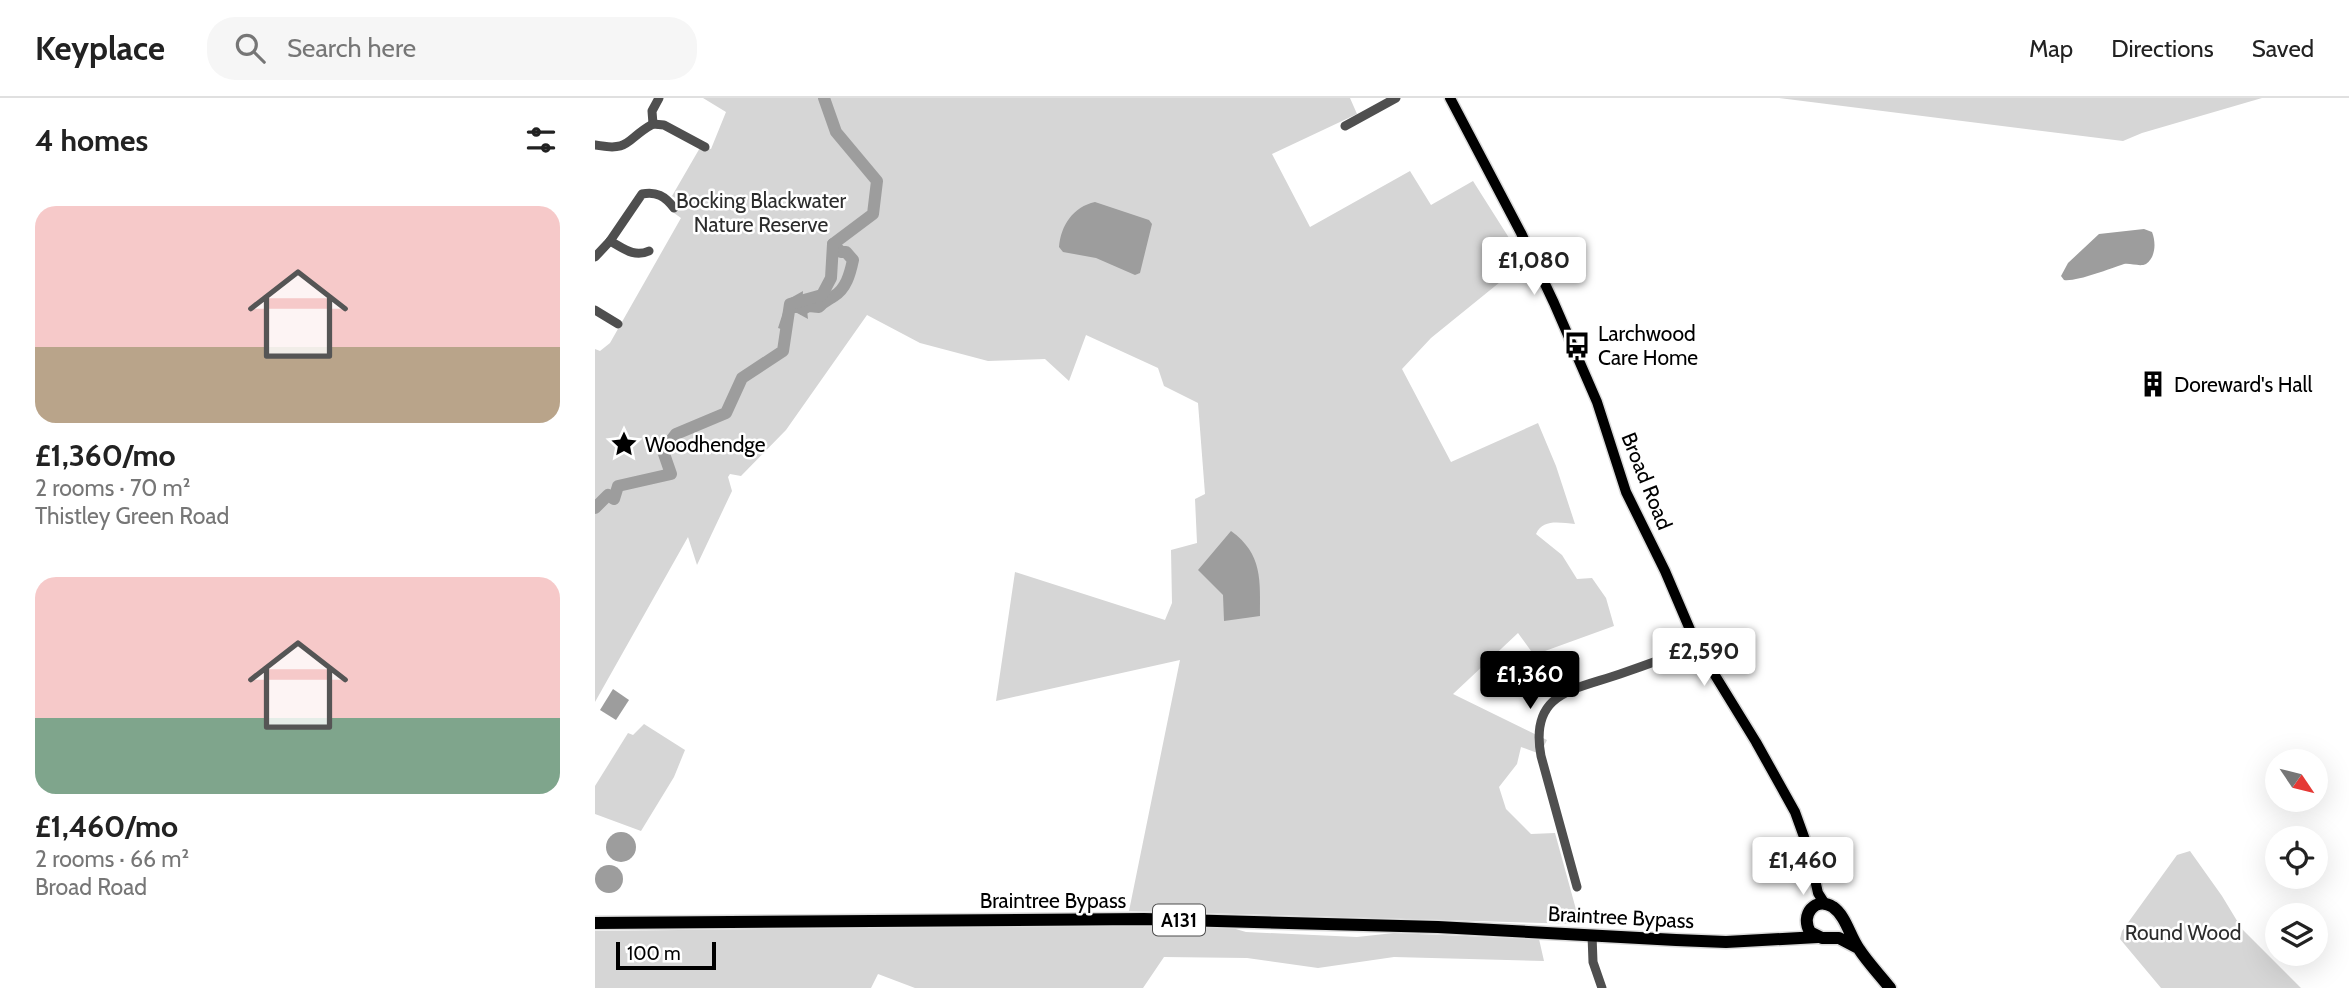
<!DOCTYPE html>
<meta charset="utf-8">
<style>
body{margin:0;font-family:Cabin,sans-serif;background:#f6f6f6;color:#222;height:100vh;display:flex;flex-direction:column;font-size:26px;white-space:nowrap}
*{box-sizing:border-box;margin:0}
p{font-size:23px;color:#767676}
.icon{flex:none;width:38px;height:38px;fill:none;stroke:currentColor;stroke-width:2;stroke-linecap:round;stroke-linejoin:round}
.map{position:relative;flex:1;overflow:hidden}
.sheet{display:flex;flex-direction:column;background:#fff;width:595px}
.sheet>*{flex:none}
.needle{width:46px;rotate:125deg}
.tools{position:absolute;left:1670px;top:651px;display:grid;gap:14px}
.tools a{display:grid;place-items:center;width:63px;height:63px;border-radius:50%;background:#fff;box-shadow:0 7px 28px #0002;font-size:35px}
.scale{position:absolute;left:21px;bottom:18px;width:100px;box-sizing:border-box;padding-left:7px;border:4px solid #000;border-top:0;font-size:19px;line-height:24px;white-space:nowrap;color:#000;-webkit-text-stroke:5px #fff;paint-order:stroke}
.price{position:absolute;translate:-50% -60px;padding:0 16px;border-radius:7px;background:#fff;color:#222;font-size:23px;line-height:46px;filter:drop-shadow(0 2px 4px #0008)}
.price::after{content:'';position:absolute;left:50%;top:42px;width:21px;height:16px;margin-left:-10px;background:inherit;clip-path:polygon(0 0,100% 0,50% 100%)}
.price.active{background:#000;color:#fff}
ul{padding:0;list-style:none}
li{display:grid;align-content:center;gap:14px;height:371px;padding:0 35px}
li span{display:grid;place-items:center;height:217px;border-radius:21px;color:#555}
li>.icon{margin-inline-start:auto}
span .icon{width:126px;height:126px;fill:#fffc;stroke-width:1}
li b{font-size:30px}
h2{display:flex;justify-content:space-between;align-items:center;height:84px;padding:0 35px;font-size:30px}
header{display:flex;align-items:center;gap:42px;box-sizing:border-box;height:98px;padding:0 35px;background:#fff;border-bottom:2px solid #e0e0e0}
header strong{font-size:33px}
nav{display:flex;gap:38px;margin-inline-start:auto;font-size:24px}
.search{width:490px;height:63px;background:#f6f6f6;display:flex;align-items:center;gap:18px;box-sizing:border-box;padding:0 24px;border-radius:28px;color:#767676;font-size:26px}
main{display:flex;flex:1;min-height:0}
.map>svg:first-child{display:block}
.green{fill:#d6d6d6}
.water{fill:#9d9d9d}
.lines{fill:none;stroke-linecap:round;stroke-linejoin:round}
.river{stroke:#9d9d9d;stroke-width:12}
.major-casing{stroke:#dbdbdb;stroke-width:13}
.highway-casing{stroke:#dbdbdb;stroke-width:15}
.minor{stroke:#4f4f4f;stroke-width:9}
.major{stroke:#000;stroke-width:10}
.highway{stroke:#000;stroke-width:12}
.labels{text-anchor:middle;dominant-baseline:central;stroke-width:5;stroke-linejoin:round;paint-order:stroke}
.shield{fill:#fff;stroke:#4c4c4c;stroke-width:2}
.shield-label{font-size:19px;font-weight:bold;fill:#000}
.park-label{font-size:21px;fill:#2d2d2d;stroke:#fff}
.poi-label{font-size:21px;fill:#000;stroke:#fff;text-anchor:start}
.street-label{font-size:21px;fill:#000;stroke:#fff}
</style>
<header>
<strong>Keyplace</strong>
<div class="search"><svg class="icon" aria-label="search" viewBox="0 0 24 24"><circle cx="10" cy="10" r="6"/><path d="M15 15l6 6"/></svg>Search here</div>
<nav><a>Map</a><a>Directions</a><a>Saved</a></nav>
</header>
<main>
<section class="sheet">
<h2>4 homes<svg class="icon" aria-label="filters" viewBox="0 0 24 24"><path d="M4 7h16M4 17h16"/><circle cx="9" cy="7" r="2"/><circle cx="15" cy="17" r="2"/></svg></h2>
<ul>
<li><span style="background:linear-gradient(#f6c9c9 65%,#b9a48a 0)"><svg class="icon" aria-label="home" viewBox="0 0 24 24"><path d="M3 11l9-7 9 7M6 9v11h12V9"/></svg></span><div><b>£1,360/mo</b><p>2 rooms · 70 m²</p><p>Thistley Green Road</p></div></li>
<li><span style="background:linear-gradient(#f6c9c9 65%,#7fa58c 0)"><svg class="icon" aria-label="home" viewBox="0 0 24 24"><path d="M3 11l9-7 9 7M6 9v11h12V9"/></svg></span><div><b>£1,460/mo</b><p>2 rooms · 66 m²</p><p>Broad Road</p></div></li>
</ul>
</section>
<div class="map">
<svg width="1754" height="890" viewBox="0 0 1754 890">
<rect width="100%" height="100%" fill="#fff"/>
<g class="green">
<path d="M108,0H755L762,16L677,56L715,129L815,73L836,107L878,83L928,162L910,180L836,240L807,271L856,364L943,325L961,368L980,426C966,425 948,420 941,436L967,457L982,481L997,480L1011,500L1019,528L939,557L923,535L858,596L952,642L945,656L926,649L922,666L904,689L911,711L936,736L960,735L985,826L534,813L585,562L401,603L420,474L570,522L577,505L576,452L602,445L600,401L610,396L603,305L569,288L563,270L491,237L474,283L450,261L393,263L325,245L272,217L191,332L146,378L135,376L133,379L137,393L102,467L93,439L0,604V251L5,253L15,245L86,120L79,115L85,103L77,98L106,48L116,51L131,14Z"/>
<polygon points="1184,0 1667,0 1547,35 1528,43"/>
<polygon points="49,626 90,652 79,679 46,733 0,716 0,688 33,635 38,637"/>
<polygon points="1595,753 1627,798 1647,831 1706,890 1566,890 1525,841 1527,833 1582,757"/>
<polygon points="484,827 627,827 651,834 762,839 799,835 944,841 949,863 799,859 723,870 652,860 569,859 548,890 320,890 283,876 276,890 0,890 0,833"/>
</g>
<g class="water">
<path d="M500,104L554,122L557,126L545,175L540,177L501,160L468,154L464,149C466,127 478,109 500,104Z"/>
<path d="M1549,131L1557,134C1561,144 1561,159 1551,166C1545,169 1536,165 1529,166C1514,171 1481,184 1469,182L1466,178L1473,165L1504,136Z"/>
<polygon points="208,193 207,210 212,212 213,221 202,215 196,215 188,224 186,231 183,230 192,202"/>
<path d="M636,433C668,456 665,483 665,518L629,523L628,497L603,472Z"/>
<polygon points="18,591 34,602 21,622 5,612"/>
<circle cx="26" cy="749" r="15"/>
<circle cx="14" cy="781" r="14"/>
</g>
<g class="lines">
<g class="river">
<path d="M208,211L214,208L224,209C229,203 233,202 239,198C251,191 255,176 258,162L251,154H246L238,146"/>
<polyline points="0,410 13,397 19,401 23,388 76,376 68,353 81,336 131,315 147,280 188,253 195,206 227,197 236,180 238,146 278,116 282,83 241,34 229,0"/>
</g>
<g class="major-casing">
<polyline id="major" points="855,0 926,135 959,205 1002,304 1031,394 1070,473 1102,548 1161,644 1200,714 1213,750 1223,795 1230,806"/>
</g>
<g class="highway-casing">
<g id="highway">
<polyline points="0,825 549,821 843,829 1081,842 1131,844 1223,839"/>
<path d="M1263,850L1244,840H1227L1215,834C1205,817 1220,798 1238,809C1251,818 1255,839 1264,851C1273,865 1285,877 1295,890"/>
</g>
</g>
<g class="minor">
<polyline points="58,26 57,13 64,0"/>
<polyline points="750,28 801,0"/>
<path d="M0,47C37,54 30,41 58,26L69,27L110,49"/>
<path d="M15,143C28,150 39,160 54,153"/>
<path d="M0,159L15,143L47,96C61,93 70,98 79,110"/>
<polyline points="0,212 23,226"/>
<path d="M982,789L946,658C934,594 979,592 1025,576C1051,567 1076,558 1102,548"/>
<polyline points="997,837 998,864 1007,890"/>
</g>
<use href="#major" class="major"/>
<use href="#highway" class="highway"/>
</g>
<defs>
<g id="bus-bare" transform="scale(2.1)"><path d="M-5-6H5V4H4V6H2V4H-2V6H-4V4H-5ZM-3.5-4V0h7V-4ZM-3.5 1.2v1.5H-2V1.2ZM2 1.2v1.5H3.5V1.2Z" fill="#000" stroke="#fff" stroke-width="2.5" paint-order="stroke"/></g>
<g id="building-bare" transform="scale(2.1)"><path d="M-4-6H4V6H1V3H-1V6H-4ZM-2.5-4.3h1.7v1.8h-1.7ZM.8-4.3h1.7v1.8H.8ZM-2.5-1h1.7V.8h-1.7ZM.8-1h1.7V.8H.8Z" fill="#000" stroke="#fff" stroke-width="2.5" paint-order="stroke"/></g>
<g id="sight-bare" transform="scale(2.1)"><path d="M0-6L1.8-2.2L6-1.7L2.9 1.2L3.7 5.4L0 3.3L-3.7 5.4L-2.9 1.2L-6-1.7L-1.8-2.2Z" fill="#000" stroke="#fff" stroke-width="2.5" paint-order="stroke"/></g>
</defs>
<g fill-rule="evenodd">
<use href="#bus-bare" x="982" y="247"/>
<use href="#building-bare" x="1558" y="286"/>
<use href="#sight-bare" x="29" y="346"/>
</g>
<g class="labels">
<rect class="shield" x="558" y="806.5" width="52" height="31" rx="5"/>
<g class="shield-label">
<text x="584" y="822">A131</text>
</g>
<g class="park-label">
<text x="166" y="102">Bocking Blackwater<tspan x="166" dy="24">Nature Reserve</tspan></text>
<text x="1588" y="834">Round Wood</text>
</g>
<g class="poi-label">
<text x="1003" y="235">Larchwood<tspan x="1003" dy="24">Care Home</tspan></text>
<text x="1579" y="286">Doreward's Hall</text>
<text x="50" y="346">Woodhendge</text>
</g>
<g class="street-label">
<text transform="translate(1052 383) rotate(68)">Broad Road</text>
<text x="458" y="802">Braintree Bypass</text>
<text transform="translate(1026 819) rotate(3)">Braintree Bypass</text>
</g>
</g>
</svg>
<div class="tools">
<a><svg class="needle" viewBox="-14 -14 28 28"><path d="M0-13l5 13h-10z" fill="#e53935"/><path d="M0 13l5-13h-10z" fill="#767676"/></svg></a>
<a><svg class="icon" aria-label="locate" viewBox="0 0 24 24"><circle cx="12" cy="12" r="6"/><path d="M12 2v4M12 18v4M2 12h4M18 12h4"/></svg></a>
<a><svg class="icon" aria-label="layers" viewBox="0 0 24 24"><path d="M12 4l9 5-9 5-9-5zM3 14l9 5 9-5"/></svg></a>
</div>
<div class="scale">100 m</div>
<b class="price" style="left:939px;top:199px">£1,080</b>
<b class="price" style="left:1109px;top:590px">£2,590</b>
<b class="price active" style="left:935px;top:613px">£1,360</b>
<b class="price" style="left:1208px;top:799px">£1,460</b>
</div>
</main>
